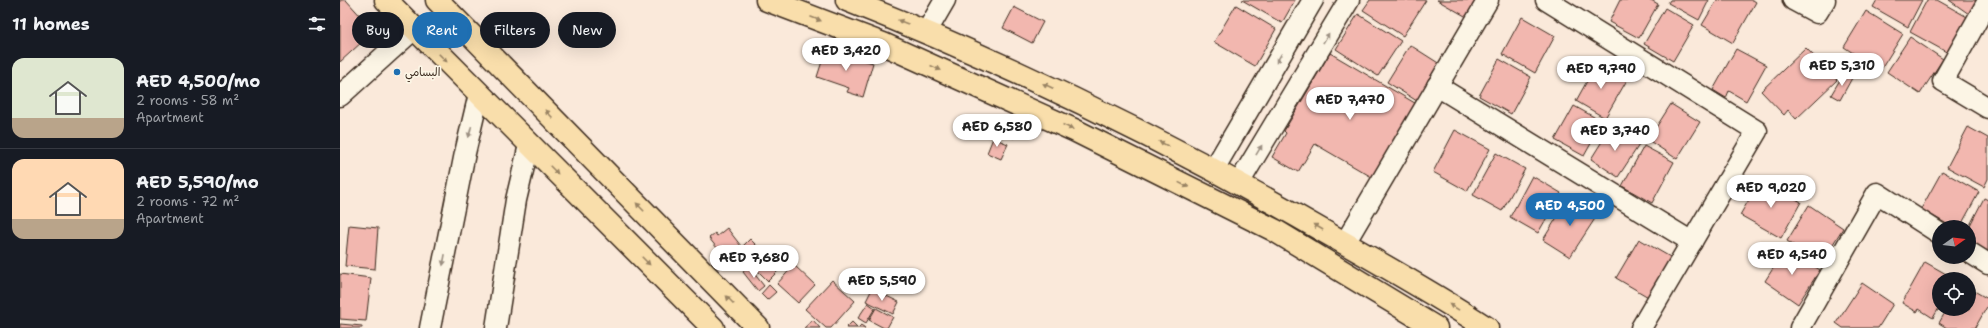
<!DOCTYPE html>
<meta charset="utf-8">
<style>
body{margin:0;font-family:"Shantell Sans","Playpen Sans Arabic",sans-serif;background:#20242c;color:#f1f3f6;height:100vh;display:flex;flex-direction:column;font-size:15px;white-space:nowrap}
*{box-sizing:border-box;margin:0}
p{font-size:13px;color:#9ea1a6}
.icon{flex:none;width:22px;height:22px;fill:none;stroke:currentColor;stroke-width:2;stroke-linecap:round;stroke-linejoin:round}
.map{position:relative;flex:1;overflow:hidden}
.details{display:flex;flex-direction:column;background:#171b24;width:340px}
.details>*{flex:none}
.hud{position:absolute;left:12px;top:12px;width:380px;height:36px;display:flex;gap:8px}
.needle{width:26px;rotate:76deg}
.tools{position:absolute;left:1592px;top:220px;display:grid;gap:8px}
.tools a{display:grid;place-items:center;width:44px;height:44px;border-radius:50%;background:#171b24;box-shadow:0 4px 16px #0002;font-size:20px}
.price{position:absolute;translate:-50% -34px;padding:0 9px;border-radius:14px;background:#fff;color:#222;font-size:13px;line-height:26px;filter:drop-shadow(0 1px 2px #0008)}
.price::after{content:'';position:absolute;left:50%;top:24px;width:12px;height:9px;margin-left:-6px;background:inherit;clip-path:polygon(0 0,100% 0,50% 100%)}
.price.current{background:#1f6fb2;color:#fff}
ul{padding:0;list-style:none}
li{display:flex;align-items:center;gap:12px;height:100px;padding:0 12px}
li+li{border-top:1px solid #363941}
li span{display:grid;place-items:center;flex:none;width:112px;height:80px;border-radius:12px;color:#555}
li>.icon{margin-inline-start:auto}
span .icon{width:48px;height:48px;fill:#fffc;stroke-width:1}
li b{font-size:17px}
h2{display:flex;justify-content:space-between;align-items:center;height:48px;padding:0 12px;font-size:17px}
.pill{padding:0 14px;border-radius:18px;background:#171b24;box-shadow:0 4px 16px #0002;font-size:14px;line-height:36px}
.pill.current{background:#1f6fb2;color:#fff}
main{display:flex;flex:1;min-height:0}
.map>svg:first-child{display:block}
.building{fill:#f2b7af;stroke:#3b2a1e}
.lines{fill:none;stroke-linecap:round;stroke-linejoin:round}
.minor-casing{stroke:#3b2a1e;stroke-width:23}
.major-casing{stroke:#3b2a1e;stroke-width:25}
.minor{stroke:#fcf5e5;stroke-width:20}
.major{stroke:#f9deab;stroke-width:22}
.oneway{fill:#9a8464}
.oneway2{fill:#9c9082}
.poi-dot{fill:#1f6fb2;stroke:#fcf5e5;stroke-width:1.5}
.labels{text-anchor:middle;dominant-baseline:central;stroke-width:3.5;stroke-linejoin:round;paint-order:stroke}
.poi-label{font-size:11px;fill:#3b2a1e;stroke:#fcf5e5;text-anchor:start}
</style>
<main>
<section class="details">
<h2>11 homes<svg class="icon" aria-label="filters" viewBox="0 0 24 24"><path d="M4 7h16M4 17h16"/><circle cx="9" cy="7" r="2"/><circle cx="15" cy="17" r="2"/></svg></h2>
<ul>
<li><span style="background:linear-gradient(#dfe7d0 75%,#b9a48a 0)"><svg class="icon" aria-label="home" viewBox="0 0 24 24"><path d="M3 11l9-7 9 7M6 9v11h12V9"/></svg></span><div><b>AED 4,500/mo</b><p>2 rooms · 58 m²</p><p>Apartment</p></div></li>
<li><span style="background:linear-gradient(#ffd9b3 75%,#b9a48a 0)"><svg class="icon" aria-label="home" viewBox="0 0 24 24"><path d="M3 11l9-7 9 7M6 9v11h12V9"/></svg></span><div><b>AED 5,590/mo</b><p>2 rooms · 72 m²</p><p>Apartment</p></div></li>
</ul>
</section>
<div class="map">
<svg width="1648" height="328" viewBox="0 0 1648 328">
<rect width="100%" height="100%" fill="#fae9da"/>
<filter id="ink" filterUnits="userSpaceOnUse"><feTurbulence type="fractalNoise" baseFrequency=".025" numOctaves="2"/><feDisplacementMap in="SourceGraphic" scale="8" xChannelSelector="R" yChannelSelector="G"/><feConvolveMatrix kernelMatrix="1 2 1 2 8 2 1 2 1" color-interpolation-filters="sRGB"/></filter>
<g filter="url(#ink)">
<g class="building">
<polygon points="0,0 6,0 34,31 0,62"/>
<polygon points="902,0 955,0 942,23"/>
<polygon points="1030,0 1086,0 1063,36 1023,10"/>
<polygon points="1097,0 1143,0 1132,20"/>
<polygon points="1280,0 1311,0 1318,4 1299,38 1269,22"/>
<polygon points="1330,0 1369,0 1359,20 1328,3"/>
<polygon points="1377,0 1413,0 1416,2 1393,43 1362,25"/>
<polygon points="1537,0 1582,0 1568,27 1533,7"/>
<polygon points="1587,0 1597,0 1629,18 1610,54 1570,32"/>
<polygon points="1609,0 1638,0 1629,14"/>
<polygon points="896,5 936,29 915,66 874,42"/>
<polygon points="674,7 703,22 692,43 663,28"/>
<polygon points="1325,8 1354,25 1333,61 1304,44"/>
<polygon points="1526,11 1563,34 1540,71 1504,47"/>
<polygon points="1018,14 1061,41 1038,76 996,49"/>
<polygon points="1182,17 1215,36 1195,73 1162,54"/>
<polygon points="1570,37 1603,59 1580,94 1547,72"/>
<polygon points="1070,45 1103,66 1080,103 1047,82"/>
<polygon points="1466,48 1497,80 1456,119 1448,110 1444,115 1421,91"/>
<polygon points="486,49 533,63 523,97 507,92 509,88 477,77"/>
<polygon points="1396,49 1426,65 1406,101 1389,91 1386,98 1373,90"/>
<polygon points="990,53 1085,109 1042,183 975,144 958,172 932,157 946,133 944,131"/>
<polygon points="1159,59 1191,77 1171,114 1139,96"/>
<polygon points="1257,63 1287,80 1265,118 1236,101"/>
<polygon points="1504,73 1512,78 1500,100 1491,95"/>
<polygon points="1331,104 1360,122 1337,159 1308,140"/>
<polygon points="1234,106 1263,122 1244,156 1215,140"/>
<polygon points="643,115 678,129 674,138 639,124"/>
<polygon points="1271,127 1299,145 1278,177 1251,159"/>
<polygon points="1628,127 1648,138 1648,179 1644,187 1607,167"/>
<polygon points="1115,130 1150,149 1127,191 1093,172"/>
<polygon points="653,138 668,144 661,159 647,153"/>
<polygon points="1304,146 1334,162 1312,203 1282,186"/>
<polygon points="1156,153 1185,169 1162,211 1133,195"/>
<polygon points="1602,171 1639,192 1620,227 1612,227 1581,209"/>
<polygon points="1192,176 1221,193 1198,233 1170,217"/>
<polygon points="1421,179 1461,202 1441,238 1400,215"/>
<polygon points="1230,196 1258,214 1230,257 1203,240"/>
<polygon points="1644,198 1648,200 1648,254 1629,243 1629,227"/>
<polygon points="1469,205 1503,228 1481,263 1447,241"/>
<polygon points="9,225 38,228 35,269 5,266"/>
<polygon points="387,228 401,246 385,258 369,238 375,233 377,236"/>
<polygon points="410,239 420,249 403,266 393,256"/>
<polygon points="1299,239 1332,258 1310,298 1276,278"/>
<polygon points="1446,248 1480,270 1458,304 1425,281"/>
<polygon points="423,253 440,269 428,281 412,265"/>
<polygon points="443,253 449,259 441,268 434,261"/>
<polygon points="1585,262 1615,279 1599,279 1599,308 1593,318 1579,309 1577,312 1562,303"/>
<polygon points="454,265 475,285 458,303 437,284"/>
<polygon points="409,267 424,286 418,291 403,272"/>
<polygon points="0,274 31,278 26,321 0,319"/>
<polygon points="492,280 515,301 491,328 486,328 465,309"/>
<polygon points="1522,283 1553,304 1538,328 1503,328 1496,323"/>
<polygon points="429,285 436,292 427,300 421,294"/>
<polygon points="1629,288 1648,299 1648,305 1635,328 1607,328 1599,323 1607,309 1629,309"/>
<polygon points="532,289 559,302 553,314 526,301"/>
<polygon points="528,303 535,308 526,323 518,318"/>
<polygon points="536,308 553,317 547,328 544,328 529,320"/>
<polygon points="473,320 480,328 464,328"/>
<polygon points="512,322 518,328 521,325 525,328 506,328"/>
<polygon points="0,324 22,326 22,328 0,328"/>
</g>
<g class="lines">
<g class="minor-casing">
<g id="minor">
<polyline points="1206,0 1417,131 1301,328"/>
<polyline points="1453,0 1477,13 1485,0"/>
<polyline points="1648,1 1603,81 1648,108"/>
<polyline points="587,31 605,0"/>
<polyline points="1097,86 1352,242"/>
<polyline points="0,96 74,29"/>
<polyline points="874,169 973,0"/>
<polyline points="899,183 1009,0"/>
<polyline points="1005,243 1148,0"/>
<polyline points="1629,252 1648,264"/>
<polyline points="90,328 125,153 139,94"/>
<polyline points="156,328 176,200 189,145"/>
<polyline points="1460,328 1537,193 1599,233"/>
</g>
</g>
<g class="major-casing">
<g id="major">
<polyline points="46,0 373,328"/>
<polyline points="97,0 418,328"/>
<polyline points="427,0 543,44 734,130 934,230 1096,328"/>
<path d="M507,0C672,65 831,143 985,232C1040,263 1095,294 1147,328"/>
</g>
</g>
<use href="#minor" class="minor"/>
<use href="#major" class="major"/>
</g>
<defs><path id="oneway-solid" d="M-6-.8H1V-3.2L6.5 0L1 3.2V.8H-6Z"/></defs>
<g class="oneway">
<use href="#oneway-solid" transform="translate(476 19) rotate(21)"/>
<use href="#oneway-solid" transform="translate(563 22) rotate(-159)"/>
<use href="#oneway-solid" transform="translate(103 58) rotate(45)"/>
<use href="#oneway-solid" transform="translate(596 68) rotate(24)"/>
<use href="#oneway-solid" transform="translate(708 86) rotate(-156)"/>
<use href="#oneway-solid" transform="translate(209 114) rotate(-134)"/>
<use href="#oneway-solid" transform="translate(728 127) rotate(24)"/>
<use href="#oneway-solid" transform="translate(824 144) rotate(-153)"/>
<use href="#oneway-solid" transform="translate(214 170) rotate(45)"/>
<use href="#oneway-solid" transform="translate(844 185) rotate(26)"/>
<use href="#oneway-solid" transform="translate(300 207) rotate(-134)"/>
<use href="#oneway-solid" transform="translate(978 227) rotate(-150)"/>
<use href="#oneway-solid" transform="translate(306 261) rotate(45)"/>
<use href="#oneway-solid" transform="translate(390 300) rotate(-134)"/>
<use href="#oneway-solid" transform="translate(1114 307) rotate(-149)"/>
</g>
<g class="oneway2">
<use href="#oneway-solid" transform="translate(986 38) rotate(-59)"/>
<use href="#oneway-solid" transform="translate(939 58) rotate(120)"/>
<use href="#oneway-solid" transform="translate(130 132) rotate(104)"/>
<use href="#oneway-solid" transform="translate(919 150) rotate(-59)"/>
<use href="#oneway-solid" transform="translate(104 260) rotate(101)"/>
</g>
</g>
<circle class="poi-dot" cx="57" cy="72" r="4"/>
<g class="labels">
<g class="poi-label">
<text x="65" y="72">البسامي</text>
</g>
</g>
</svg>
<div class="tools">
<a><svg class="needle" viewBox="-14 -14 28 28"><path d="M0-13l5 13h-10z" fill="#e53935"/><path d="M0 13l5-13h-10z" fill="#9ea1a6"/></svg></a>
<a><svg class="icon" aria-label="locate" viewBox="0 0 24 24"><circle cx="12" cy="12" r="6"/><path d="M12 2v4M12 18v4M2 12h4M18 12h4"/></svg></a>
</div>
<b class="price" style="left:506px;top:72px">AED 3,420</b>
<b class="price" style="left:1502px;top:87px">AED 5,310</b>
<b class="price" style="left:1261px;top:90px">AED 9,790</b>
<b class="price" style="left:1010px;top:121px">AED 7,470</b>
<b class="price" style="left:657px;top:148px">AED 6,580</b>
<b class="price" style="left:1275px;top:152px">AED 3,740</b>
<b class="price" style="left:1431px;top:209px">AED 9,020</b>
<b class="price current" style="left:1230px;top:227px">AED 4,500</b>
<b class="price" style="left:1452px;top:276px">AED 4,540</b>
<b class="price" style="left:414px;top:279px">AED 7,680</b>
<b class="price" style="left:542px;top:302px">AED 5,590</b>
<div class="hud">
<a class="pill">Buy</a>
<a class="pill current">Rent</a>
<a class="pill">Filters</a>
<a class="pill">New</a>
</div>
</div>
</main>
